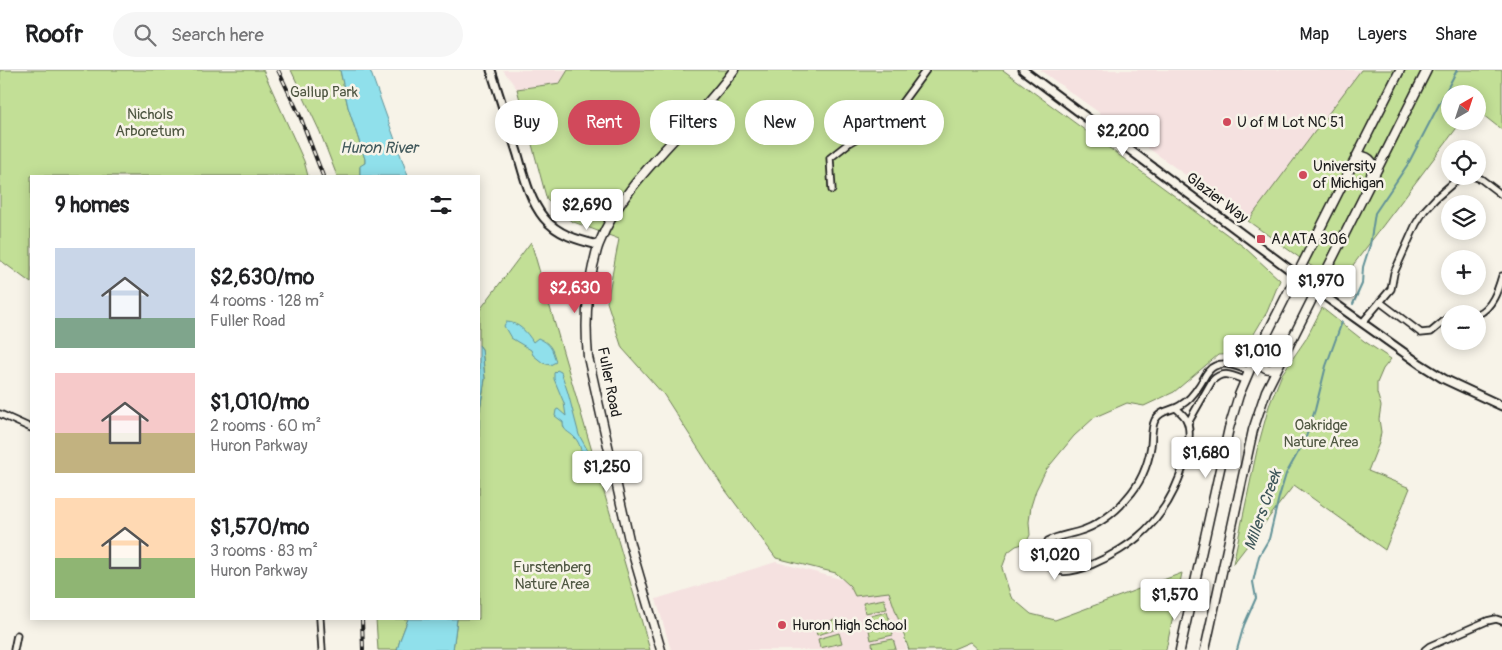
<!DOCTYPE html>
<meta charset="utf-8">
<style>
body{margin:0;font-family:Pangolin,sans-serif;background:#f6f6f6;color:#202124;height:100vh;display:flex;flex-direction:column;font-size:19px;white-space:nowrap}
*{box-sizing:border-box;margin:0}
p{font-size:16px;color:#757577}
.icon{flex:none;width:28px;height:28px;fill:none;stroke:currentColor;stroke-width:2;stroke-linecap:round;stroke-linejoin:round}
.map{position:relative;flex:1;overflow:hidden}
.details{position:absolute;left:30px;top:105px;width:450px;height:445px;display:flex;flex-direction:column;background:#fff;border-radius:0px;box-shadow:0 2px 12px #0003}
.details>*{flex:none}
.guide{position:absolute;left:495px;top:30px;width:475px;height:45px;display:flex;gap:10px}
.needle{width:32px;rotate:39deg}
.controls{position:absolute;left:1441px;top:15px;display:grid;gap:10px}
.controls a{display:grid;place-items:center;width:45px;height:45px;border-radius:50%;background:#fff;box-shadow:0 2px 12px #0003;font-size:25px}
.price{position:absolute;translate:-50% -42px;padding:0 11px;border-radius:5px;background:#fff;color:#222;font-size:16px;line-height:32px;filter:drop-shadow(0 1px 2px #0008)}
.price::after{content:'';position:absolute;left:50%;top:30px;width:15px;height:11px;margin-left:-8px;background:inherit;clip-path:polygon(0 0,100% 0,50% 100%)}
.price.current{background:#d1495b;color:#fff}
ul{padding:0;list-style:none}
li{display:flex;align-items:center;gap:15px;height:125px;padding:0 25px}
li span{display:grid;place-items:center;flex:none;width:140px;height:100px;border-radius:0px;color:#555}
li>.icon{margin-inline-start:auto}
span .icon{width:60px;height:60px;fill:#fffc;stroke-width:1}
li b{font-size:21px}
h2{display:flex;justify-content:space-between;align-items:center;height:60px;padding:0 25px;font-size:21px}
.tag{padding:0 18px;border-radius:22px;background:#fff;box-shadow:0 2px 12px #0003;font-size:18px;line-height:45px}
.tag.current{background:#d1495b;color:#fff}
header{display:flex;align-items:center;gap:30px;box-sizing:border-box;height:70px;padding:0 25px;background:#fff;border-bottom:1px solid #e0e0e0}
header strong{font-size:24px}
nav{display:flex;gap:28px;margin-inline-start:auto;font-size:18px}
.search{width:350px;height:45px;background:#f6f6f6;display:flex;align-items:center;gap:12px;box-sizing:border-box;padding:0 18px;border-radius:28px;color:#757577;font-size:19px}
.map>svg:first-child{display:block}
.built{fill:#f5e1e0}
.green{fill:#c2df96;stroke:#6f7e59}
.water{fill:#90e0eb;stroke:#629298}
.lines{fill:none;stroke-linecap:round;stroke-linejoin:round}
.stream{stroke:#629298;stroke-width:2}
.minor-casing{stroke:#1c1c1c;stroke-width:9}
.tertiary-casing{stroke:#1c1c1c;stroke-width:11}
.secondary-casing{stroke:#1c1c1c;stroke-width:11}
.minor{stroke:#f7f3e8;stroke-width:5.5}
.tertiary{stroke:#f7f3e8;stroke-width:7}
.secondary{stroke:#f7f3e8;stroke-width:8}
.rail-casing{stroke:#1c1c1c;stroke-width:4}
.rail{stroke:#f7f3e8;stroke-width:2;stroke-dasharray:5.5;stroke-linecap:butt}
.poi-dot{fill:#d1495b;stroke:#f7f3e8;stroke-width:2}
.labels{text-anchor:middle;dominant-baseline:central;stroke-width:5;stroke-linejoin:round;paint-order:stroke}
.park-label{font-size:15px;fill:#4e5641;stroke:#f7f3e8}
.poi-label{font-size:15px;fill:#1c1c1c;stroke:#f7f3e8;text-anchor:start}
.street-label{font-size:15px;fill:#1c1c1c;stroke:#f7f3e8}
.water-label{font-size:16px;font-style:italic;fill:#3f575a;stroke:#f7f3e8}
</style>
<header>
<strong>Roofr</strong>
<div class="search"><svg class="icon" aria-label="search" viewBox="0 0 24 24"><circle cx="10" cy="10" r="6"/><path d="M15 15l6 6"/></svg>Search here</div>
<nav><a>Map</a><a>Layers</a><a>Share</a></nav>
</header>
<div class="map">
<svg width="1502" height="580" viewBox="0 0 1502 580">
<rect width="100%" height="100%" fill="#f7f3e8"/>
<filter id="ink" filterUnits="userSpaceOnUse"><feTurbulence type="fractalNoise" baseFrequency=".02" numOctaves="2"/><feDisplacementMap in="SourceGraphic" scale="10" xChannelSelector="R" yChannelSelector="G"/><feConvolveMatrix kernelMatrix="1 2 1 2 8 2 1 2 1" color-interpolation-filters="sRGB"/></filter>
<g filter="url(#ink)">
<g class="built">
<polygon points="503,0 568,0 560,13 517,19"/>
<polygon points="1040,0 1502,0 1502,60 1478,41 1478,24 1450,24 1450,51 1462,51 1338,215"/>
<polygon points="776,492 890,522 907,580 671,580 656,529"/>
</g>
<g class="green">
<polygon points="0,0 263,0 304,91 308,106 31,106 31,213 0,190"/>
<polygon points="291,0 340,0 348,37 365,89 365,93 360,97 360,106 337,106 320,62"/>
<polygon points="568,0 1003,0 1244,177 1280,210 1267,242 1242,284 1218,285 1174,322 1144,336 1127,333 1095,347 1074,366 1046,400 1036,420 1031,436 1029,452 1030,465 1026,473 1016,476 1008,482 1002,498 1011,527 1031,544 1055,550 1182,503 1166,580 979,580 970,572 951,580 909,580 889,522 855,526 850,516 836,503 776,488 723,417 664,325 622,278 607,232 619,169 571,151 547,130 517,19 560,13"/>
<polygon points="1361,0 1502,0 1502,60 1478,41 1478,24 1450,24 1450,51 1462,51 1338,215 1248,151"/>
<polygon points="531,172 650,580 453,580 457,549 479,549 479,345 485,309 482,279 479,275 479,241"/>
<polygon points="1322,238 1364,271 1391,289 1383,299 1377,313 1377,323 1381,336 1379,349 1381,362 1379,373 1368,401 1410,418 1385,480 1294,415 1233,494 1257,380 1269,336 1282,304 1306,269"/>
<polygon points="884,529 887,539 865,543 863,533"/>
<polygon points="887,542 890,552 868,557 866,547"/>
<polygon points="376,549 408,549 400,570 397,580 378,580"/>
<polygon points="835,550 838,559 817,565 814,555"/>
<polygon points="890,555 893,565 871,570 869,560"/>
<polygon points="839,563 842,573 820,578 818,569"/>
<polygon points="893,569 896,579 873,580 872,573"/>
</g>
<g class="water">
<polygon points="340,0 370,0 408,106 360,106 360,96 365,93 365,89 348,37"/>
<path d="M506,252C518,252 527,262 533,272L538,268C551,274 552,278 556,292L550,295L543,293L533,285L531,280L511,268L504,256Z"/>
<polygon points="479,275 482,279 485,309 479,345 479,358"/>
<path d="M557,300L561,302L568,323L579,365L588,381L587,388L583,387C581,381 580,373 575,368C569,361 563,362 563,352L555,346L556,340L558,339L566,346L564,333L554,309V303Z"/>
<polygon points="408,549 457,549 453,580 397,580 400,570"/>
</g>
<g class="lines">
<g class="stream">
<polyline points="1353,234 1362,214 1363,197 1370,175 1375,143 1408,94 1457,0"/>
<polyline points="1237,580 1244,555 1256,528 1253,512 1259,486 1269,469 1279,427 1286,404 1305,370 1315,340 1326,296 1342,252"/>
</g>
<g class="minor-casing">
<g id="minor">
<polyline points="1473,106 1481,109 1502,125"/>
<polyline points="832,120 830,88 849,73 890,49 926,0"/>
<polyline points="1380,232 1421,263 1431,262 1450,246"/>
<path d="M1478,244C1492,238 1498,220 1502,206"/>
<polyline points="1362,253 1391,219 1394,203 1416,154 1424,141 1436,128 1460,107 1466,106"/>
<path d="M1176,338C1179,341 1184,345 1186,349C1192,360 1188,379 1185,390C1177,420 1162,447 1138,467C1123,480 1062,518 1047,493C1043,486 1045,479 1048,471C1057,466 1067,465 1077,462C1096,457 1115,443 1127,428C1140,414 1148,395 1151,376C1152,368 1151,358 1155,350C1160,340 1172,341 1181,335C1188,331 1194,324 1199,316C1204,309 1207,299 1215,296C1226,291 1239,297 1249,301"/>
<polyline points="0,344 31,358"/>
<path d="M1188,353L1212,311C1222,300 1232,305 1244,310"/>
<polyline points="320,549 322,580"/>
<polyline points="14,580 17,565"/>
<polyline points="1425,580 1430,576 1487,551 1496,549 1502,551"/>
</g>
</g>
<g class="tertiary-casing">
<g id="tertiary">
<path d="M491,0C500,28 509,56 518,85C524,106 530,131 544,148C558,165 578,170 598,175"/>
<path d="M1023,0C1115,68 1205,137 1297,205"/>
<polyline points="1316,220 1420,294 1444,309 1502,336"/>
</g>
</g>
<g class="secondary-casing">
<g id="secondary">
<path d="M1356,88L1363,86C1374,89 1374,96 1371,105"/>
<path d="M1259,282C1259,291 1261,299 1271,299L1279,294"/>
<path d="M661,580L630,474L588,287C585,255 586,227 593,196C595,189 596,181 599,174C624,108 693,58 734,0"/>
<polyline points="1180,580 1229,358 1239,325 1254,290 1400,0"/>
<polyline points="1205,580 1253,360 1266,321 1427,0"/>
</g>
</g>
<use href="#minor" class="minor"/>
<use href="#tertiary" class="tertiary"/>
<use href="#secondary" class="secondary"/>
<g class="rail-casing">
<g id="rail">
<polyline points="278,0 300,46 323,106"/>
<polyline points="362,549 363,580"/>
</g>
</g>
<use href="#rail" class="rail"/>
</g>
</g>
<g class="poi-dot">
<circle cx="1227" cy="52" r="5"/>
<circle cx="1303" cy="105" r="5"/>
<rect x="1256" y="164" width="10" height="10" rx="2.5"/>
<circle cx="782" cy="555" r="5"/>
</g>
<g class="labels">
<g class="park-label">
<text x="324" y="22">Gallup Park</text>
<text x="150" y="44">Nichols<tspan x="150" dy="17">Arboretum</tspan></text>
<text x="1321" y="355">Oakridge<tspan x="1321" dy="17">Nature Area</tspan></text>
<text x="552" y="497">Furstenberg<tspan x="552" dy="17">Nature Area</tspan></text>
</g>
<g class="poi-label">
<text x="1237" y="52">U of M Lot NC 51</text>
<text x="1313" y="96">University<tspan x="1313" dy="17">of Michigan</tspan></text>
<text x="1271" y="169">AAATA 306</text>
<text x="792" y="555">Huron High School</text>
</g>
<g class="street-label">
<text transform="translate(1217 128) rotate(37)">Glazier Way</text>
<text transform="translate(609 312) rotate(79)">Fuller Road</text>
</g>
<g class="water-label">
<text x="379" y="78">Huron River</text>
<text transform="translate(1263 440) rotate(-71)">Millers Creek</text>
</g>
</g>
</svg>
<div class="controls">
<a><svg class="needle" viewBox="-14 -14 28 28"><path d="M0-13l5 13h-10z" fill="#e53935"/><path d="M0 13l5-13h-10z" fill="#757577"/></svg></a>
<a><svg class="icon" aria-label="locate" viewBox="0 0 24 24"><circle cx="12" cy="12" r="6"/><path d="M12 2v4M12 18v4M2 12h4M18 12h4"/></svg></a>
<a><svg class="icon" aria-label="layers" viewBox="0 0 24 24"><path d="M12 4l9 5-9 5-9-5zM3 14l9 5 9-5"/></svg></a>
<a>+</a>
<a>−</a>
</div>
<b class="price" style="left:1123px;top:87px">$2,200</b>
<b class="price" style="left:587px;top:161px">$2,690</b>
<b class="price" style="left:1321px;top:237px">$1,970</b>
<b class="price current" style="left:575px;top:244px">$2,630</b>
<b class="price" style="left:1258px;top:307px">$1,010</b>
<b class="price" style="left:1206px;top:409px">$1,680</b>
<b class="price" style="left:607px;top:423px">$1,250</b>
<b class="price" style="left:1055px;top:511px">$1,020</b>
<b class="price" style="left:1175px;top:551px">$1,570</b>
<div class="guide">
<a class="tag">Buy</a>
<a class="tag current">Rent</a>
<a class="tag">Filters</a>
<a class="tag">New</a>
<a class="tag">Apartment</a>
</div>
<section class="details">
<h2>9 homes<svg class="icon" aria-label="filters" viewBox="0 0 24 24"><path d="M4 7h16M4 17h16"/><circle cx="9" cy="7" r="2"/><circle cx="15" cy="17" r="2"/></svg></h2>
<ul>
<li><span style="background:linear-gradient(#c9d6e8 70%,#7fa58c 0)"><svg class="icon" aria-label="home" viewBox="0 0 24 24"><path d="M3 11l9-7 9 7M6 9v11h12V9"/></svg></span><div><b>$2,630/mo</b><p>4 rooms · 128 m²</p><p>Fuller Road</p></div></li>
<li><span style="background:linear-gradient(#f6c9c9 60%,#c2b280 0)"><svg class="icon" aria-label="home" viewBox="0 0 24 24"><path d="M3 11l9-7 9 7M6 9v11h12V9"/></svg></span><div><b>$1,010/mo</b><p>2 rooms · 60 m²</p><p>Huron Parkway</p></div></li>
<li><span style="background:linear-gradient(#ffd9b3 60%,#8fb573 0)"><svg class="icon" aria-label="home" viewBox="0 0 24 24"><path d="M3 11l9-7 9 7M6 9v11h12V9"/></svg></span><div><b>$1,570/mo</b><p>3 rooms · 83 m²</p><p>Huron Parkway</p></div></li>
</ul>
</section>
</div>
